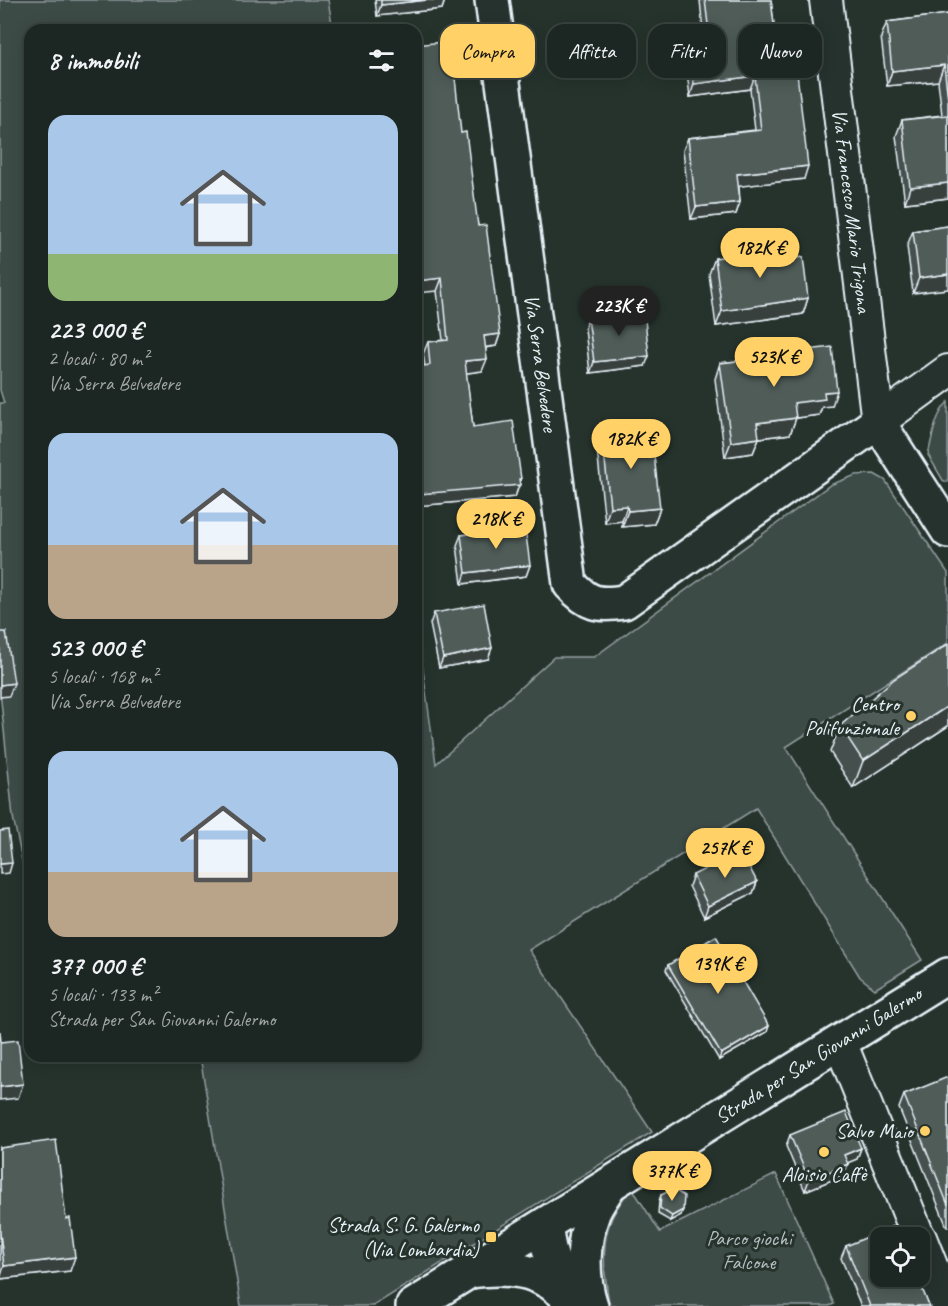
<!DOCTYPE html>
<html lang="it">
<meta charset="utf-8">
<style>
body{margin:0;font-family:Caveat,sans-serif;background:#252e2a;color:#f1f3f6;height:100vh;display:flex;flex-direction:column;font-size:22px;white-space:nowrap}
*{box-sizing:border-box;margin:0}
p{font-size:20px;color:#a0a5a5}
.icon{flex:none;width:33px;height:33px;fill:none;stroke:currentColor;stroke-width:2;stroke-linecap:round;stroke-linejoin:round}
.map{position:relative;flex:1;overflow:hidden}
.panel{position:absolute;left:24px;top:24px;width:398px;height:1038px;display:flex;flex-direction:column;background:#1c2622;border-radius:18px;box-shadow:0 3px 15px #0003,0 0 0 2px #3a4340}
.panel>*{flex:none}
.banner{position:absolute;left:440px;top:24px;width:418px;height:54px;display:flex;gap:12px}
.buttons{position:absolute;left:870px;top:1227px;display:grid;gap:12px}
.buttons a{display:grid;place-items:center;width:60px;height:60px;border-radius:12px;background:#1c2622;box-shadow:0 3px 15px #0003,0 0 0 2px #3a4340;font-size:30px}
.price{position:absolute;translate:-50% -51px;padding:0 14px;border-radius:21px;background:#ffd166;color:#111;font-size:20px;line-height:39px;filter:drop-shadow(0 2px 3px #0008)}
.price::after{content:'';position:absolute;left:50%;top:36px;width:18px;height:14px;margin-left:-9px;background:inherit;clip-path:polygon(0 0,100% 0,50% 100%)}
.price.current{background:#222;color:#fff}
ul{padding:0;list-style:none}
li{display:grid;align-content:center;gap:12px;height:318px;padding:0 24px}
li span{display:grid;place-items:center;height:186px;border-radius:18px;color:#555}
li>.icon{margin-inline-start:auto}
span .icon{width:108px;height:108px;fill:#fffc;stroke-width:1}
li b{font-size:26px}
h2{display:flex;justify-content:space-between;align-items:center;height:72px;padding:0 24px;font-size:26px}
.tag{padding:0 21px;border-radius:18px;background:#1c2622;box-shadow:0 3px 15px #0003,0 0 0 2px #3a4340;font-size:21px;line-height:54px}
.tag.current{background:#ffd166;color:#111}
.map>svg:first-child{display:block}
.green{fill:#3e4b47;stroke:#939ea0;stroke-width:1.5}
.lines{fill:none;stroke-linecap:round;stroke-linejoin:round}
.minor-casing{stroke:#e8f1f8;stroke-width:36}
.tertiary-casing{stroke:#e8f1f8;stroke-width:38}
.secondary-casing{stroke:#e8f1f8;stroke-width:38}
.minor{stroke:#26332d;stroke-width:32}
.tertiary{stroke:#26332d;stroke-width:33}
.secondary{stroke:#26332d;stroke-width:33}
.wall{fill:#454f4d;stroke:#e8f1f8;stroke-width:1.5}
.shaded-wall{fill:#38403e;stroke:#e8f1f8;stroke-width:1.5}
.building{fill:#505c59;stroke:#e8f1f8;stroke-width:1.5}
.poi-dot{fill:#ffd166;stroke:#26332d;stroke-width:2}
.labels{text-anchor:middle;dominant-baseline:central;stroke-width:6;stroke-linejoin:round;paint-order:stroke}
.street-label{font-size:21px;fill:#e8f1f8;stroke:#26332d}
.poi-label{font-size:21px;fill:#e8f1f8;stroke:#26332d;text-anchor:end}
.park-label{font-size:21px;fill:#b5bfc3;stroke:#26332d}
</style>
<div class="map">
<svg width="948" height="1306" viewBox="0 0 948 1306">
<rect width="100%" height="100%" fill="#26332d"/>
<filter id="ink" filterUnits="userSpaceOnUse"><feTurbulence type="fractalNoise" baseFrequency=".0167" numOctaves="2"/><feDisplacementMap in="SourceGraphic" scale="12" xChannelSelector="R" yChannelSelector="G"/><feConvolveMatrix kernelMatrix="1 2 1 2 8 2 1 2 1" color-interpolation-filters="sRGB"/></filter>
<g filter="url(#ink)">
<g class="green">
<polygon points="0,0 328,0 333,30 30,30 30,898 13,817 0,691 0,403 4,403 0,390"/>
<path d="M948,402V482H944L928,455C932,439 935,414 948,402Z"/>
<polygon points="874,474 885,480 948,573 948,643 786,747 922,960 875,989 860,977 756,808 529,950 652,1132 373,1306 241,1306 200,1056 416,1056 416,620 436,764 554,657 594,657 830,485 856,475"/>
<path d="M776,1174L834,1304L829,1306H610C607,1296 607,1284 605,1274C602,1237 608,1215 632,1188L660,1232Z"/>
</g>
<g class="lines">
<g class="minor-casing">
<g id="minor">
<polyline points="826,0 878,422 948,371"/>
<polyline points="840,1042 919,1238"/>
<polyline points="920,1238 947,1306"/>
</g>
</g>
<g class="tertiary-casing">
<g id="tertiary">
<path d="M492,0L570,584C588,604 598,606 624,602L878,422L948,531"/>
<path d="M546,1224C546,1250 556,1270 566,1294"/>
<path d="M470,1271C514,1265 547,1270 576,1306"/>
<path d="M591,1306C581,1276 582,1242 593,1213C597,1203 605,1193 610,1184"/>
</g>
</g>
<g class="secondary-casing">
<polyline id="secondary" points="413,1306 948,975"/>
</g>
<use href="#minor" class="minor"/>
<use href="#tertiary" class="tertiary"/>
<use href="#secondary" class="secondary"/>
</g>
<g class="wall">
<polygon points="375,0 445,0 442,9 377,16"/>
<polygon points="700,0 771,0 775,33 804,179 739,186 740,202 736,214 691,219 683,150 688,138 755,130 750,89 690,97 685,56 689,44 704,42"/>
<polygon points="948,14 948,198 905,203 896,136 902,120 942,115 938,81 887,86 881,37 887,22"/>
<polygon points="461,133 478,226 500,334 496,346 486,348 482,371 466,373 473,427 520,483 515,497 416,506 416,367 425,366 423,354 428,342 443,340 437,291"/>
<polygon points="948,226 913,293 907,246 913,231"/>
<polygon points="715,258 808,298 803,314 716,326 709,274"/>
<polygon points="588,318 645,366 590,373 585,329"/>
<polygon points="783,353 832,406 822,407 819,415 796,418 790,434 759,438 753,453 725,457 715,379 720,363 782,356"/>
<polygon points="602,433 660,508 654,524 622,527 622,521 605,523 597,449"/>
<polygon points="461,535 530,565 526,576 462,584 457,545"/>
<polygon points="434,613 488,659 439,668 430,624"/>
<polygon points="948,644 948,726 853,788 830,752 840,726"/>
<polygon points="693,875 757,882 753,893 704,917 689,886"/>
<polygon points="668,965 767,1032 719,1060 666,970"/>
<polygon points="948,1077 948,1227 947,1227 899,1108 904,1095"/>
<polygon points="790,1135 861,1148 857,1159 847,1163 844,1175 805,1191 786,1146"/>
<polygon points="0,1148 70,1271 0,1279"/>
<polygon points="661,1195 681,1215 670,1221 658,1214 659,1201"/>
<polygon points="846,1246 929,1306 861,1306 841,1258"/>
</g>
<g class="shaded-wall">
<polygon points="427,0 445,0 442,9 377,16 381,5"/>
<polygon points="944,65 938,81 887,86 892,71"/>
<polygon points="755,76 750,89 690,97 694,84"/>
<polygon points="808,166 804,179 733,187 737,174"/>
<polygon points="948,183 948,198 905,203 910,187"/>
<polygon points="740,202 736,214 691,219 696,207"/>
<polygon points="948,274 948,289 913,293 919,278"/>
<polygon points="442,278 437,291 416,293 416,281"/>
<polygon points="808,298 803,314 716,326 722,311"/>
<polygon points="500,334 496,346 480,348 484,336"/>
<polygon points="649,356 645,366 590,373 594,362"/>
<polygon points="487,359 482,371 460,374 465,361"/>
<polygon points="837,391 832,406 822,407 819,415 788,419 794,403 824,392"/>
<polygon points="796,418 790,434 752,439 757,423"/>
<polygon points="759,438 753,453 725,457 731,442"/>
<polygon points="519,479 521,479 515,497 416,506 420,494"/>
<polygon points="627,506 622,521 605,523 610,507"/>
<polygon points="660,508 654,524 622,527 628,511"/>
<polygon points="530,565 526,576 462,584 466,573"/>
<polygon points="492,648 488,659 439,668 443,658"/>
<polygon points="14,683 9,696 0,697 0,685"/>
<polygon points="948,706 948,726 853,788 863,761"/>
<polygon points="12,863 9,873 0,874 0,864"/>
<polygon points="757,882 753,893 704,917 708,906"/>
<polygon points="769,1026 767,1032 719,1060 721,1054"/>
<polygon points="23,1084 18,1098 0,1100 0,1087"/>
<polygon points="861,1148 857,1159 840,1166 844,1155"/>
<polygon points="848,1164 844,1175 805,1191 809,1180"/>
<polygon points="683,1210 681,1215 670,1221 672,1216"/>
<polygon points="75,1257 70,1271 0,1279 4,1266"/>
</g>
<g class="building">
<polygon points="381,0 427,0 381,5"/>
<polygon points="705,0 771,0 775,33 792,31 808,166 737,174 740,202 696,207 688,138 761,130 755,76 694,84 689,44 710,41"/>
<polygon points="948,14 948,100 944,65 892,71 887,22"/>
<polygon points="451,41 461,133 466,132 478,226 486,225 500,334 484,336 487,359 465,361 473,427 513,421 521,479 519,479 520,485 420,494 418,483 416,483 416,367 430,365 428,342 448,340 442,278 416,281 416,45"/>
<polygon points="948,115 948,183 910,187 902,120"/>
<polygon points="948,226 948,274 919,278 913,231"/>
<polygon points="787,248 788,259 803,257 808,298 722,311 715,258"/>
<polygon points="644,311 649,356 594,362 588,318"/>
<polygon points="832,347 837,391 824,392 825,399 794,403 796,418 757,423 759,438 731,442 720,363 783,356 783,353"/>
<polygon points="651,428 660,508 628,511 627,506 610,507 602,433"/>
<polygon points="525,527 530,565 466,573 461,535"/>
<polygon points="484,604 492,648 443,658 434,613"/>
<polygon points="0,632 6,632 14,683 0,685"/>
<polygon points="948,644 948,706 863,761 840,726 894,679"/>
<polygon points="8,830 12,863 0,864 0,831"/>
<polygon points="741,851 757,882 708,906 693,875"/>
<polygon points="716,936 769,1026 721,1054 668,965"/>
<polygon points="0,1031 1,1042 18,1040 23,1084 0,1087"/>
<polygon points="948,1077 948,1205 904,1095"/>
<polygon points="846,1112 861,1148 844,1155 848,1164 809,1180 790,1135"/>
<polygon points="56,1140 66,1219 70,1218 75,1257 4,1266 0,1233 0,1148"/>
<polygon points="673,1189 684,1196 683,1210 672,1216 660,1208 661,1195"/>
<polygon points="896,1225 901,1238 880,1238 880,1276 917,1276 929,1306 870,1306 846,1246"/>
</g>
</g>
<g class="poi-dot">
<circle cx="911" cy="716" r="6"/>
<circle cx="925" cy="1131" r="6"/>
<circle cx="824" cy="1152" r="6"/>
<rect x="485" y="1231" width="12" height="12" rx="3"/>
</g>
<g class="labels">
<g class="street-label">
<text transform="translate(852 211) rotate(83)">Via Francesco Mario Trigona</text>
<text transform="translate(541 363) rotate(82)">Via Serra Belvedere</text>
<text transform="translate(818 1055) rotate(-32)">Strada per San Giovanni Galermo</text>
</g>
<g class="poi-label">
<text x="899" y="704">Centro<tspan x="899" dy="24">Polifunzionale</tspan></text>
<text x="913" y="1131">Salvo Maio</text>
<text x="824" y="1174" text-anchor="middle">Aloisio Caffè</text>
<text x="479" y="1225">Strada S. G. Galermo<tspan x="479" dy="24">(Via Lombardia)</tspan></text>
</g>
<g class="park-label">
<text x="749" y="1238">Parco giochi<tspan x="749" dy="24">Falcone</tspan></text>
</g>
</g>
</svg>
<div class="buttons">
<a><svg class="icon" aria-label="locate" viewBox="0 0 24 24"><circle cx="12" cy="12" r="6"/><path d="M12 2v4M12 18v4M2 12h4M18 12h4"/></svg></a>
</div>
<b class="price" style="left:760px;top:279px">182K €</b>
<b class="price current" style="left:619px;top:337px">223K €</b>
<b class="price" style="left:774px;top:388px">523K €</b>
<b class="price" style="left:631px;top:470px">182K €</b>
<b class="price" style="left:496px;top:550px">218K €</b>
<b class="price" style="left:725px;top:879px">257K €</b>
<b class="price" style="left:718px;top:995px">139K €</b>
<b class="price" style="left:672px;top:1202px">377K €</b>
<div class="banner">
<a class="tag current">Compra</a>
<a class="tag">Affitta</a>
<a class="tag">Filtri</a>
<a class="tag">Nuovo</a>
</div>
<section class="panel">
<h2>8 immobili<svg class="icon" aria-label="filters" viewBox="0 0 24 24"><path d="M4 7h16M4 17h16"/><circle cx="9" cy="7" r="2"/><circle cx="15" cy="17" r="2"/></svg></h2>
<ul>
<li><span style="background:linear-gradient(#a9c7e8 75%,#8fb573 0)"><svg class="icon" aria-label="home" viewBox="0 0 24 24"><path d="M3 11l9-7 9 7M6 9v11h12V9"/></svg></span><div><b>223 000 €</b><p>2 locali · 80 m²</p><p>Via Serra Belvedere</p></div></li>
<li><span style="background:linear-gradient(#a9c7e8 60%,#b9a48a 0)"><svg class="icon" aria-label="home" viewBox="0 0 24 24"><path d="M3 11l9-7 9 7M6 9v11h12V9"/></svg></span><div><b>523 000 €</b><p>5 locali · 168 m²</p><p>Via Serra Belvedere</p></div></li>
<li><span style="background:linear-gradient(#a9c7e8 65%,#b9a48a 0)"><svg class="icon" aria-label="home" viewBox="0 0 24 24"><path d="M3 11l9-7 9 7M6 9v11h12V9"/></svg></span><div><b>377 000 €</b><p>5 locali · 133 m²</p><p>Strada per San Giovanni Galermo</p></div></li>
</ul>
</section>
</div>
